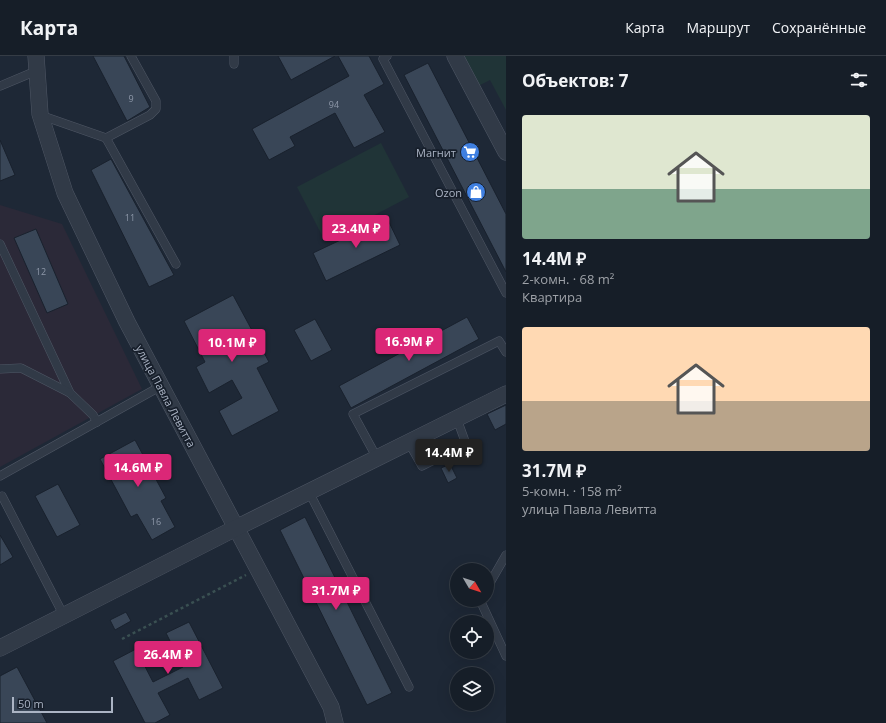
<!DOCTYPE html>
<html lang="ru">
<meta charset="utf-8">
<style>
body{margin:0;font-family:"Open Sans",sans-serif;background:#1f2730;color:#f1f3f6;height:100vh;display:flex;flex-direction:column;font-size:15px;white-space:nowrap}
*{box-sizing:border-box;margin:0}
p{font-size:13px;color:#9ea2a8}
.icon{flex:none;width:22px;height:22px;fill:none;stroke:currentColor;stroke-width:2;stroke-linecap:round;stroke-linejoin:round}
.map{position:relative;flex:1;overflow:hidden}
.details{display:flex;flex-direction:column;background:#161e28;width:380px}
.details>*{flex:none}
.needle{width:26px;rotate:129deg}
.controls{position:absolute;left:450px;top:507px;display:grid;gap:8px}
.controls a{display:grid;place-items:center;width:44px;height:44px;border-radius:50%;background:#161e28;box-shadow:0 4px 16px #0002,0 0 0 1px #353c45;font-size:20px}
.scale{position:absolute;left:12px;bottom:10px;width:101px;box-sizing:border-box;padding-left:4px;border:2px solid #abb4c4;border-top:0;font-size:11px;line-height:14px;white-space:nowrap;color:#abb4c4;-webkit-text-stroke:3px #171f2b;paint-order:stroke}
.price{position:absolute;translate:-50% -34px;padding:0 9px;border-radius:4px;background:#db2777;color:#fff;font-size:13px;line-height:26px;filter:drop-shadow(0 1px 2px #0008)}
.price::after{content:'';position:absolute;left:50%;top:24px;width:12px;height:9px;margin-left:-6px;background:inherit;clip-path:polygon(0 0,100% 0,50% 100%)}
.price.current{background:#222;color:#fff}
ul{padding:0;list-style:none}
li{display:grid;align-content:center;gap:8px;height:212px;padding:0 16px}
li span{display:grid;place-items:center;height:124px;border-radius:4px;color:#555}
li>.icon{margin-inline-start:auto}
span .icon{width:72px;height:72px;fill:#fffc;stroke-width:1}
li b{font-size:17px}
h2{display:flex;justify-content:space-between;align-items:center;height:48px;padding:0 16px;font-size:17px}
header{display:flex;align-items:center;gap:24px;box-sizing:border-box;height:56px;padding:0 20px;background:#161e28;border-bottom:1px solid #353c45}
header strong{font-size:19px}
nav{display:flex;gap:22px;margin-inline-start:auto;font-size:14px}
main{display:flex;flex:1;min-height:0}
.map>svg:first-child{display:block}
.medical{fill:#2b2938}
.green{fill:#203437}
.building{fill:#394657;stroke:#19212d}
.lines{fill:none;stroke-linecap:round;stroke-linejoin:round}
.service-casing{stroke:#4f5765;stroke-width:9}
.minor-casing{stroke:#4f5765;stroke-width:17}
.path{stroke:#3a5052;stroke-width:2.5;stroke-dasharray:3 3;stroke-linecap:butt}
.service{stroke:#313a47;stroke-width:8}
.minor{stroke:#313a47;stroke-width:16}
.labels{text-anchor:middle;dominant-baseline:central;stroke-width:3.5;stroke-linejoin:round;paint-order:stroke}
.number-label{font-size:9px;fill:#8e98a9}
.poi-label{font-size:11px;fill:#abb4c4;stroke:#171f2b;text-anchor:end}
.street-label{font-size:11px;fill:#abb4c4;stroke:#171f2b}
</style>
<header>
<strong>Карта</strong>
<nav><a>Карта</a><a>Маршрут</a><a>Сохранённые</a></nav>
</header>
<main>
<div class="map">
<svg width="506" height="667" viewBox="0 0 506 667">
<rect width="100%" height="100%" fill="#1e2836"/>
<polygon class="medical" points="0,149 62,168 142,333 0,411"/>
<g class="green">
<polygon points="460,0 506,0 506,54 490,24 476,31"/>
<polygon points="381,87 409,141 325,185 297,131"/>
</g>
<g class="building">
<polygon points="93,0 124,0 150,51 127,65"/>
<polygon points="278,0 335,0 291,24"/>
<polygon points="338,0 369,0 384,28 364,39 385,76 354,92 335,57 290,81 295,90 269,104 252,73 349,20"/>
<polygon points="428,7 506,158 506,216 404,19"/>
<polygon points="0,84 15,119 0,125"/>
<polygon points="111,103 174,219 149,231 91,114"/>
<polygon points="387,162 400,189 326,225 313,197"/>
<polygon points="36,173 68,248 47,257 14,182"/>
<polygon points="233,239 269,306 257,312 279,355 232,380 219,355 242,342 232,324 209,337 196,311 205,306 184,265"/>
<polygon points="467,261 479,283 351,352 339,330"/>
<polygon points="315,263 332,294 311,305 294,274"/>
<polygon points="506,349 506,368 495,374 487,358"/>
<polygon points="135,384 166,442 161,445 175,471 152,484 137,458 131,461 100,403"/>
<polygon points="450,408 457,422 448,427 441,412"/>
<polygon points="58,428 80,469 57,481 35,440"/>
<polygon points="305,461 392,637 367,649 280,474"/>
<polygon points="0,479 13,501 0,509"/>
<polygon points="126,556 131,565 115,574 110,564"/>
<polygon points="189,566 223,632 199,644 188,622 158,637 170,659 155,667 145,667 113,605 136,593 153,626 183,611 166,577"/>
<polygon points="17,611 47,667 0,667 0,620"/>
</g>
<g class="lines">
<g class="service-casing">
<g id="service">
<polyline points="387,0 383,3 506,237"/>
<polyline points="234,8 234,0"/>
<polyline points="0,30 36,15"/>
<polyline points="40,59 106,82 150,59 156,53 156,45 131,0"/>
<polyline points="106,82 176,208"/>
<polyline points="0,188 70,337 93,359 97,366"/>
<polyline points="0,313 21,312 70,337"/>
<polyline points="409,387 422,410 466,388 457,363"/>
<polyline points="377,402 353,358 499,285 506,296"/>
<polyline points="0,420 161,330"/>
<polyline points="309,436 409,631"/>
<polyline points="2,440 64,560"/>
<polyline points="487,532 506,499"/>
<polyline points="480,544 506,600"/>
</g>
</g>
<g class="minor-casing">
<g id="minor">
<polyline points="36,0 40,58 65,137 127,266 331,651 335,667"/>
<polyline points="455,0 506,96"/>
<polyline points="0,592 228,476 506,338"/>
</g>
</g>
<polyline class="path" points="122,583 246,519"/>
<use href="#service" class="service"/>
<use href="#minor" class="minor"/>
</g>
<defs>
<g id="supermarket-disc" transform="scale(1)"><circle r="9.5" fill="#3f7fe0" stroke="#171f2b"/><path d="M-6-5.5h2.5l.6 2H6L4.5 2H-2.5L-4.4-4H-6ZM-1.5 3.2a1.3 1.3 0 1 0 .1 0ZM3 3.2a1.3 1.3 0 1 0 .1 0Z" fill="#fff"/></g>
<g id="shop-disc" transform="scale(1)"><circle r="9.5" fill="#3f7fe0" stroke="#171f2b"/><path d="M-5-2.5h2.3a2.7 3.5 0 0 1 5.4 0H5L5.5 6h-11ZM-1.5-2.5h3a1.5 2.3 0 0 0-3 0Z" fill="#fff"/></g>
</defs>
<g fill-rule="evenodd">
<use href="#supermarket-disc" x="470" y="96"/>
<use href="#shop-disc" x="476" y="136"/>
</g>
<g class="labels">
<g class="number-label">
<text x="131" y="42">9</text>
<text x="334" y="48">94</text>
<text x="130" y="161">11</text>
<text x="41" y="215">12</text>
<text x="156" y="465">16</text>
</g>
<g class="poi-label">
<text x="456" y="96">Магнит</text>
<text x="462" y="136">Ozon</text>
</g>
<g class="street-label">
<text transform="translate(166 340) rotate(62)">улица Павла Левитта</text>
</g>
</g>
</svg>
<div class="controls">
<a><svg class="needle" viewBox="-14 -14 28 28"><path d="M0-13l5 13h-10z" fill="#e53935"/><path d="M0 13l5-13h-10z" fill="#9ea2a8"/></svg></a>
<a><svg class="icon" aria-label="locate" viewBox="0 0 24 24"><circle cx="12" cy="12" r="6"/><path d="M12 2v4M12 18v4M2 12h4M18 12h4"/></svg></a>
<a><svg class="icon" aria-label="layers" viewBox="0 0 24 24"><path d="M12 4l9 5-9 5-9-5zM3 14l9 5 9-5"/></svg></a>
</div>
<div class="scale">50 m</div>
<b class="price" style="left:356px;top:193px">23.4M ₽</b>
<b class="price" style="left:409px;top:306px">16.9M ₽</b>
<b class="price" style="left:232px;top:307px">10.1M ₽</b>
<b class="price current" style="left:449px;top:417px">14.4M ₽</b>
<b class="price" style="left:138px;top:432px">14.6M ₽</b>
<b class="price" style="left:336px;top:555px">31.7M ₽</b>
<b class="price" style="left:168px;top:619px">26.4M ₽</b>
</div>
<section class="details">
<h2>Объектов: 7<svg class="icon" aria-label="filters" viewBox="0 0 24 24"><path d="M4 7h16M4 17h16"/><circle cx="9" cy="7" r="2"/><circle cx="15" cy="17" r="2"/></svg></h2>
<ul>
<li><span style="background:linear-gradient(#dfe7d0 60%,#7fa58c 0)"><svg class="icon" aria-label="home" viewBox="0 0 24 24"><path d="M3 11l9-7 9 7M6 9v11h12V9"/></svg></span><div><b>14.4M ₽</b><p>2-комн. · 68 m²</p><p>Квартира</p></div></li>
<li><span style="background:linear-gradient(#ffd9b3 60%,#b9a48a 0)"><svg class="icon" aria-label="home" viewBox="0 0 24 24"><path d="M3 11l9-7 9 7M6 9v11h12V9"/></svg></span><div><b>31.7M ₽</b><p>5-комн. · 158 m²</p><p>улица Павла Левитта</p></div></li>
</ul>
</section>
</main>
